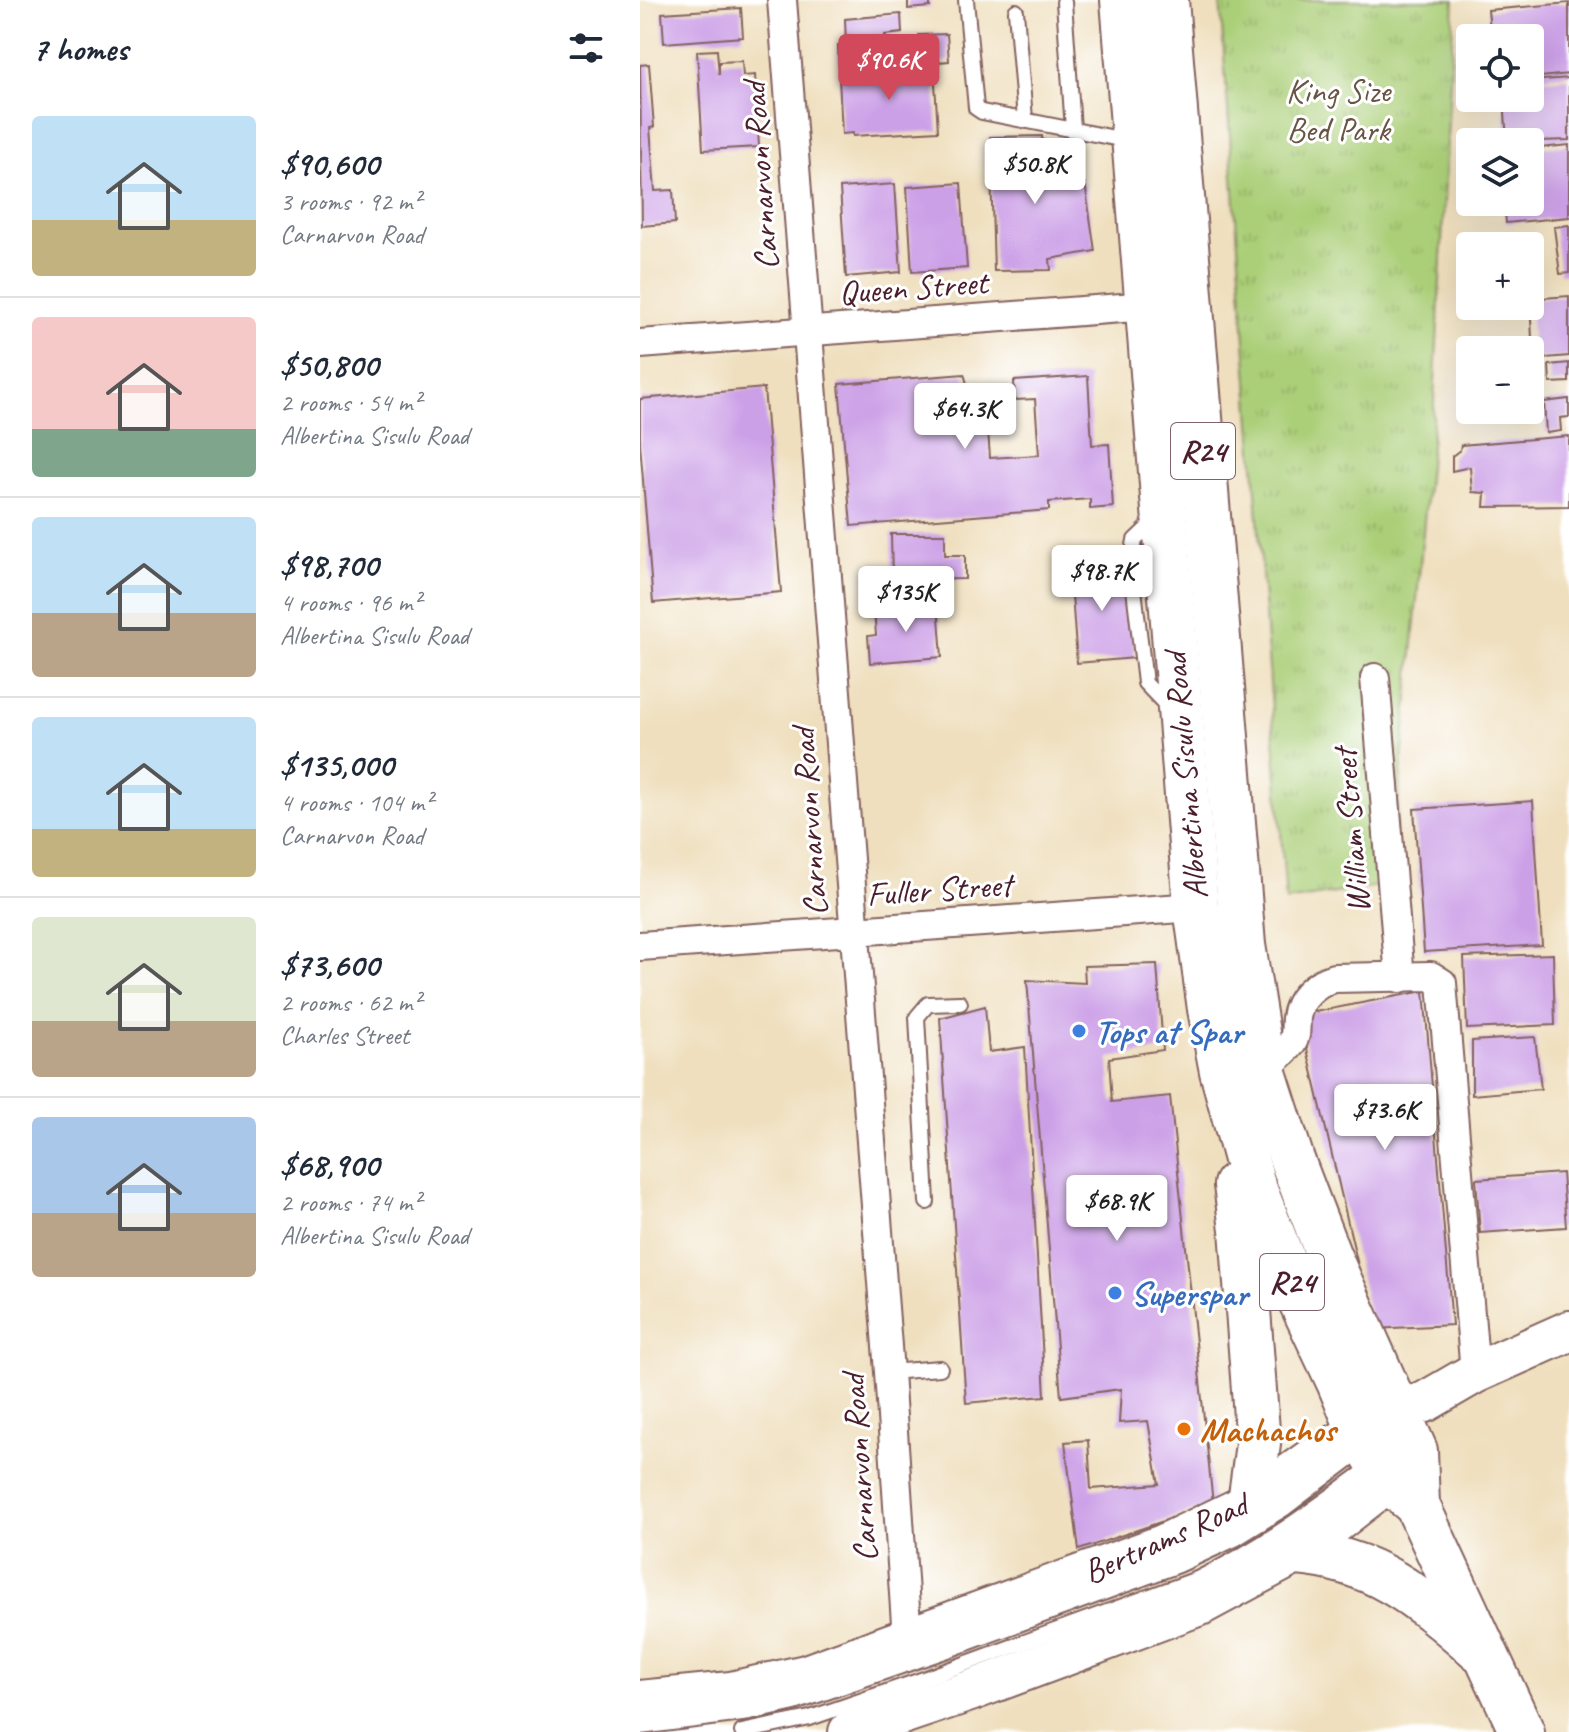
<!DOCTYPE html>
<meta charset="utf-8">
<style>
body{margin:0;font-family:Caveat,sans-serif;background:#f6f6f7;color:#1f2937;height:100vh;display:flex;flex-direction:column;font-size:30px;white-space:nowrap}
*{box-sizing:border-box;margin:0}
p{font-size:26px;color:#747a83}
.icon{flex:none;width:44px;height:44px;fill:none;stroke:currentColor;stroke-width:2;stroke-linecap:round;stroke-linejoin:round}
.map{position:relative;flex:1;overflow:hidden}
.side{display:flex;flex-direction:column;background:#fff;width:640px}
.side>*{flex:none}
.tools{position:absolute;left:816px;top:24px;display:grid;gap:16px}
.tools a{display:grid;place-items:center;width:88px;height:88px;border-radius:8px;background:#fff;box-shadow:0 8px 32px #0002;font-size:40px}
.price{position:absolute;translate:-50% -68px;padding:0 18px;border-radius:8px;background:#fff;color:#222;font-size:26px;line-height:52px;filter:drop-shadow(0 2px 4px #0008)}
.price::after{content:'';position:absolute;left:50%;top:48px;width:24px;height:18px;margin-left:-12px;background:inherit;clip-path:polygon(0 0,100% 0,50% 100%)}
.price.active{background:#d1495b;color:#fff}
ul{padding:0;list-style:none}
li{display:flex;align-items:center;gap:24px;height:200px;padding:0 32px}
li+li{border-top:2px solid #e0e1e3}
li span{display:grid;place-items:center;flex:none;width:224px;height:160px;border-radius:8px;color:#555}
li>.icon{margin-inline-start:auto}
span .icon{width:96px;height:96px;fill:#fffc;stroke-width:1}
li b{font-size:34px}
h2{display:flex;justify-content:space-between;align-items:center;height:96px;padding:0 32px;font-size:34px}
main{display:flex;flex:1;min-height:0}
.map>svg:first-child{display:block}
.grass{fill:url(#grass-tufts);stroke:#7a7752;stroke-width:2}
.building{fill:#cca0e7}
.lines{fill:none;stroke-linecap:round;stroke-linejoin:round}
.lane-casing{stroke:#84625e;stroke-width:18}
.street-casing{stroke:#84625e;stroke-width:32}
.secondary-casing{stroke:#84625e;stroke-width:44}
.primary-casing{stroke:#84625e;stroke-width:48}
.lane{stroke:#fff;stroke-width:14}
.street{stroke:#fff;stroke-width:28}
.secondary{stroke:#fff;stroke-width:40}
.primary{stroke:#fff;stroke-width:44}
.shop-dot{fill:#3f7fe0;stroke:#fff;stroke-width:3}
.food-dot{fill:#e8710a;stroke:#fff;stroke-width:3}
.labels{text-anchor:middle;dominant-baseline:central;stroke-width:6;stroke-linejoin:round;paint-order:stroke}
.shield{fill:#fff;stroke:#80626b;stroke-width:2}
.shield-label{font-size:32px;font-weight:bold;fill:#4a1f2b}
.park-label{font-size:34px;fill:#675442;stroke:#fff}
.street-label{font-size:34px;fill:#4a1f2b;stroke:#fff}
.shop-label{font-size:34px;font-weight:bold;fill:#366cbe;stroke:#fff;text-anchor:start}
.food-label{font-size:34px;font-weight:bold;fill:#c56008;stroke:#fff;text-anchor:start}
</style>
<main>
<section class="side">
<h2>7 homes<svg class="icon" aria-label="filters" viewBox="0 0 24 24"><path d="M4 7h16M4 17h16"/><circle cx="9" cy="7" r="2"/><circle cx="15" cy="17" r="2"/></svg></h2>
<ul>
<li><span style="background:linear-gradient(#bfe0f5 65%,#c2b280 0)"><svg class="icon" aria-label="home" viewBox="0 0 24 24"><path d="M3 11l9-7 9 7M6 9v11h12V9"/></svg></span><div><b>$90,600</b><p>3 rooms · 92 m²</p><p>Carnarvon Road</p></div></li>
<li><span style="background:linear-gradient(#f6c9c9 70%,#7fa58c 0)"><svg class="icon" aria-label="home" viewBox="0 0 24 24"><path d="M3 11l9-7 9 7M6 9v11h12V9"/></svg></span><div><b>$50,800</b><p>2 rooms · 54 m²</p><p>Albertina Sisulu Road</p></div></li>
<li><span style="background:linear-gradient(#bfe0f5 60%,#b9a48a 0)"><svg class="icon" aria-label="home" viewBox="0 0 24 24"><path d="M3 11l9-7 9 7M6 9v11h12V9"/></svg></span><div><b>$98,700</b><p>4 rooms · 96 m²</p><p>Albertina Sisulu Road</p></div></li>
<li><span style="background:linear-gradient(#bfe0f5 70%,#c2b280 0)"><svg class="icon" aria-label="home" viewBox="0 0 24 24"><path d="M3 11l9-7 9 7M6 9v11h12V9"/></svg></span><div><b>$135,000</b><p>4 rooms · 104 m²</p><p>Carnarvon Road</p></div></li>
<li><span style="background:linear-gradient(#dfe7d0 65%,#b9a48a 0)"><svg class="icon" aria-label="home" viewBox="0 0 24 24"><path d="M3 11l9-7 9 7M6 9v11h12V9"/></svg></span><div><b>$73,600</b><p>2 rooms · 62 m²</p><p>Charles Street</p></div></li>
<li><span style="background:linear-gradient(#a9c7e8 60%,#b9a48a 0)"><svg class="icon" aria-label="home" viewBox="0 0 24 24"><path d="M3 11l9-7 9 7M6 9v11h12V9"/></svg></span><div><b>$68,900</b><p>2 rooms · 74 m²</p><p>Albertina Sisulu Road</p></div></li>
</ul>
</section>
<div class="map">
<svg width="929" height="1732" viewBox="0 0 929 1732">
<defs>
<pattern id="grass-tufts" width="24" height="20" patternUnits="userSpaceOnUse" patternTransform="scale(2)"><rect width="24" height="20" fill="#abcf78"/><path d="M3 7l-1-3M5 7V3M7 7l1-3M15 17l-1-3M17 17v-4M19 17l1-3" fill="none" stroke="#95b168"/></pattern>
</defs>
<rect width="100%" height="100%" fill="#fff"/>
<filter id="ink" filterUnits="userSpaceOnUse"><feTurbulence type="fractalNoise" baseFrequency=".0125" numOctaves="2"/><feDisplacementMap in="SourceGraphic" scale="16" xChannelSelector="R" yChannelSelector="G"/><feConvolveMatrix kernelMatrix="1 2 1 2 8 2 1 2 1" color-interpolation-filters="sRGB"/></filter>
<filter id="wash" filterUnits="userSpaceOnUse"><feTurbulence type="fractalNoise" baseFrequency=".006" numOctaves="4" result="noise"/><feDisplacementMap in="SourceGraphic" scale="32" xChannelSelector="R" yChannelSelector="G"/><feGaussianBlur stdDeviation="1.8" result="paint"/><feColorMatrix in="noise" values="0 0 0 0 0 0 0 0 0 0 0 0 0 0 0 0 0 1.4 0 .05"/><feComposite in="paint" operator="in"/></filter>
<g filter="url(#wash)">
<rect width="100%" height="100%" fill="#efdfbe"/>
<polygon class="grass" points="580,0 814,0 793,422 751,884 646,901"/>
<g id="blocks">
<g class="building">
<polygon points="268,0 290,0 290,7 268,9"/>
<polygon points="929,3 929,74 890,78 890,38 851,38 848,10"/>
<polygon points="101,8 103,37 24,43 22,13"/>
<polygon points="261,14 262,33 245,35 247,62 199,66 198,45 206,45 205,19"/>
<polygon points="307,34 309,61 261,65 260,41 279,39 279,35"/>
<polygon points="77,50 79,75 79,62 102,61 103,76 115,75 119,147 63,150 57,51"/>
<polygon points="9,64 14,127 10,128 15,191 33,190 35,223 2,226 0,65"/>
<polygon points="294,67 298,131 213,136 213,133 202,134 199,78 209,77 209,73"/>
<polygon points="929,78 929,140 867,142 864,98 890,98 890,81"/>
<polygon points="402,136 403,148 420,146 424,181 445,183 455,251 410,259 411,270 354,271 350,137"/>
<polygon points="929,145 929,217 866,223 864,202 890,202 890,149"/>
<polygon points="321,183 327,268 272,272 267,187"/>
<polygon points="255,184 261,272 206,277 200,188"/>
<polygon points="929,225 929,273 920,274 914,227"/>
<polygon points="929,296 929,356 893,359 890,299"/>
<polygon points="929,363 929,382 910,383 909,365"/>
<polygon points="324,374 329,390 345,389 350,458 399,455 395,399 375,400 374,381 448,376 452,445 469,444 473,507 450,509 450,499 409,502 409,510 211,526 199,384"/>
<polygon points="124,388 141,592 13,603 0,443 0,399"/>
<polygon points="929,399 929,417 920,418 921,431 906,433 904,402"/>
<polygon points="929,436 929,506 844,507 845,493 832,492 830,467 812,471 812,456 820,450 821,445"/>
<polygon points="251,534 305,534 305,555 325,555 325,579 252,580"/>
<polygon points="488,563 495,658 437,663 430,567"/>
<polygon points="298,604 302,657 230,663 228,636 236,635 234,609"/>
<polygon points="893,801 902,945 784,952 774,809"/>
<polygon points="913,954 915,1025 827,1029 824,957"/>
<polygon points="517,964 523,1050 469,1058 472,1102 530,1096 573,1504 439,1550 425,1442 448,1440 451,1489 519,1484 508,1421 479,1423 481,1389 421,1397 387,980 445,983 444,966"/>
<polygon points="784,991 812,1325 733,1329 659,1015"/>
<polygon points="345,1006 349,1052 385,1047 405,1396 326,1403 300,1018"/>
<polygon points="895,1037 901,1089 832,1095 832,1041"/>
<polygon points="922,1173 926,1227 840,1233 836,1179"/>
</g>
</g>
</g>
<g filter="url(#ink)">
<use href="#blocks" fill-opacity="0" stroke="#84625e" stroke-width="2"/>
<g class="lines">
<g class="lane-casing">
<g id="lane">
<polyline points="326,0 336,108 342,112 490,141"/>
<polyline points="424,2 433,129"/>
<polyline points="376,11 385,119"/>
<polyline points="516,520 495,540 491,563 505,683 528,707"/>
<polyline points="287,1202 277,1017 288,1004 320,1003"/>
<polyline points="249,1372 300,1368"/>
<polyline points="0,1727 110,1713 155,1703 311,1649 539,1565 595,1539 645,1508 720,1451"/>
<path d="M102,1732L170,1718L278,1681L557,1579C621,1549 678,1506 735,1464"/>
</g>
</g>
<g class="street-casing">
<g id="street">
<polyline points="142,0 249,1372 267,1638"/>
<polyline points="0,344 522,305"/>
<polyline points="735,678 760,978"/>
<polyline points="0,946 556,907"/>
<path d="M623,1070C632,1062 644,1053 652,1043C657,1035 655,1027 656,1018C658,998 676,983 694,978L791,976L802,983L835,1373"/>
</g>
</g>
<g class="secondary-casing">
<g id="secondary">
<polyline points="0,1701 91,1692 166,1675 523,1545 610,1503 670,1460 758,1409 785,1402 835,1373 929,1331"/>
<polyline points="209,1732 330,1691 560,1605 657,1553 749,1481 770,1457"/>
</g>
</g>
<g class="primary-casing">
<g id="primary">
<polyline points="483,0 556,907 570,1009 582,1071 613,1185 649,1276 699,1382 719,1430 749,1481 777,1505"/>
<polyline points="526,0 603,945 623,1070 652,1160 689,1257 775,1451 777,1505 882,1732"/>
<polyline points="596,1185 602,1229 618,1444 610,1503"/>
<path d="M657,1553C737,1559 781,1599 839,1649"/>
</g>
</g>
<use href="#lane" class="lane"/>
<use href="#street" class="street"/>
<use href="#secondary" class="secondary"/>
<use href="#primary" class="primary"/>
</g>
</g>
<g class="shop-dot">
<circle cx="439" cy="1031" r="8"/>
<circle cx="475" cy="1293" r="8"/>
</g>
<circle class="food-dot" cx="544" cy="1429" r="8"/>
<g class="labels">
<g class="shield">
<rect x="531" y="423" width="64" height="56" rx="6"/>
<rect x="620" y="1254" width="64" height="56" rx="6"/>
</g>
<g class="shield-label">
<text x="563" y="451">R24</text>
<text x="652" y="1282">R24</text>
</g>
<g class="park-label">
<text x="698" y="90">King Size<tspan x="698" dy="39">Bed Park</tspan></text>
</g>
<g class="street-label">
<text transform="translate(120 176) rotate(-94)">Carnarvon Road</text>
<text transform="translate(273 287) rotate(-4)">Queen Street</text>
<text transform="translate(545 776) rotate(-95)">Albertina Sisulu Road</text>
<text transform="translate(169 822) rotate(-94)">Carnarvon Road</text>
<text transform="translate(711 831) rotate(-95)">William Street</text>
<text transform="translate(299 889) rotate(-4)">Fuller Street</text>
<text transform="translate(219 1468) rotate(-94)">Carnarvon Road</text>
<text transform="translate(525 1538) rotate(-24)">Bertrams Road</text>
</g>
<g class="shop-label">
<text x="455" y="1031">Tops at Spar</text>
<text x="491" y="1293">Superspar</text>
</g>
<g class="food-label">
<text x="560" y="1429">Machachos</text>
</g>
</g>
</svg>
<div class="tools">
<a><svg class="icon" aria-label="locate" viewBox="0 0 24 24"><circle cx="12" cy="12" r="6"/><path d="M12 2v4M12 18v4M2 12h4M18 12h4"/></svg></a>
<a><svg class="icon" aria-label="layers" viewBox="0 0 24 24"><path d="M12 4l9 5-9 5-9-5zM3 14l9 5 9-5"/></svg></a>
<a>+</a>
<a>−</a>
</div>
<b class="price active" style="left:249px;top:102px">$90.6K</b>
<b class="price" style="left:395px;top:206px">$50.8K</b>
<b class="price" style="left:325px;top:451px">$64.3K</b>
<b class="price" style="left:462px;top:613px">$98.7K</b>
<b class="price" style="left:266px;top:634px">$135K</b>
<b class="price" style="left:745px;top:1152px">$73.6K</b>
<b class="price" style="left:477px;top:1243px">$68.9K</b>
</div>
</main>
